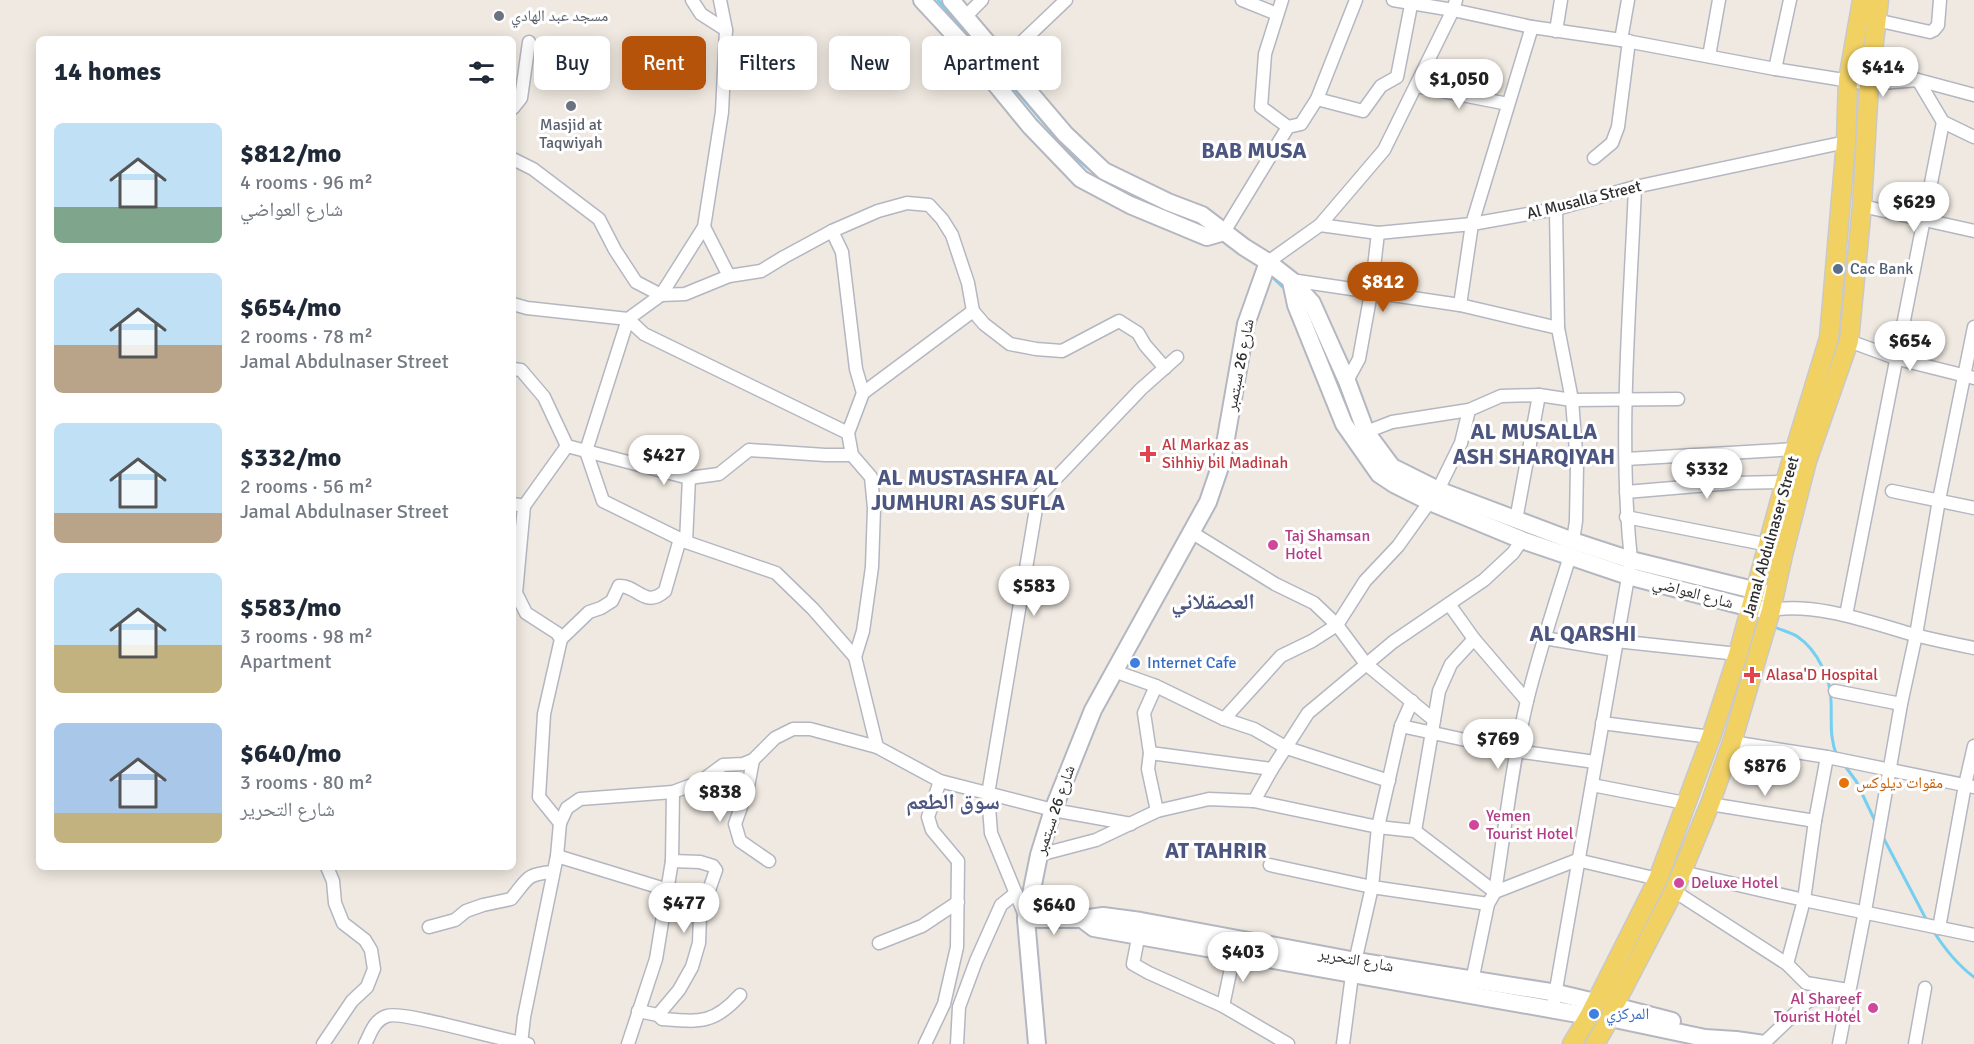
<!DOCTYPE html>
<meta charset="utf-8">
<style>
body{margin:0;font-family:Signika,"Noto Naskh Arabic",sans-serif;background:#f6f6f7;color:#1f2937;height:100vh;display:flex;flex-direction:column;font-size:22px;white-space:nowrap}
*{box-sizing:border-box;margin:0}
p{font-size:20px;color:#747a83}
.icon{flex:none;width:33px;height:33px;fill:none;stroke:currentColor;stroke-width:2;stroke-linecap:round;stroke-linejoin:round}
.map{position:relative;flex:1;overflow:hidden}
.drawer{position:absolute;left:36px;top:36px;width:480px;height:834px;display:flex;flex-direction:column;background:#fff;border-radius:9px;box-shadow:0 3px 15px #0003}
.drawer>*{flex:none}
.guide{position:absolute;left:534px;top:36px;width:570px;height:54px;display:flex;gap:12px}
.price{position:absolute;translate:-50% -51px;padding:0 14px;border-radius:21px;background:#fff;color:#222;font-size:20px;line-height:39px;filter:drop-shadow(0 2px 3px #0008)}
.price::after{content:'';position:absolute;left:50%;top:36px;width:18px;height:14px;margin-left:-9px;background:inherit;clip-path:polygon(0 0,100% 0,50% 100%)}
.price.on{background:#b45309;color:#fff}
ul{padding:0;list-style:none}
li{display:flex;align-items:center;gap:18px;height:150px;padding:0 18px}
li span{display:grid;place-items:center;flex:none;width:168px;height:120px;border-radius:9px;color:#555}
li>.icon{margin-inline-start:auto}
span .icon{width:72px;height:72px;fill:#fffc;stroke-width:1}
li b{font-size:26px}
h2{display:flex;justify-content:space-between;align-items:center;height:72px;padding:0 18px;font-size:26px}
.chip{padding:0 21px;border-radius:9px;background:#fff;box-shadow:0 3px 15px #0003;font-size:21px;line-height:54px}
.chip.on{background:#b45309;color:#fff}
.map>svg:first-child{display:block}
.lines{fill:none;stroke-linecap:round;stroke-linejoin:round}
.stream{stroke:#75cff0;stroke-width:3}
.minor-casing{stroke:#b4b7c1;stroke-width:15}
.secondary-casing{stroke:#b4b7c1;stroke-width:20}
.primary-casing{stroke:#c9c9c9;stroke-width:21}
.minor{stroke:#fff;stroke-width:12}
.secondary{stroke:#fff;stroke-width:16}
.primary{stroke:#f2d163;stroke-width:18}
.worship-dot{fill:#6b7280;stroke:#fff;stroke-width:2}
.service-dot{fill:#5c6f8a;stroke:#fff;stroke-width:2}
.health-dot{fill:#e0444e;stroke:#fff;stroke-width:2}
.hotel-dot{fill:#d1479c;stroke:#fff;stroke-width:2}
.shop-dot{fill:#3f7fe0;stroke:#fff;stroke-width:2}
.food-dot{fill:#e8710a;stroke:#fff;stroke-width:2}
.labels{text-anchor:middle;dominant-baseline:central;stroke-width:6;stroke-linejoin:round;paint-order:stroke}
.worship-label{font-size:16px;fill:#5b616d;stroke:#fff;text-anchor:start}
.street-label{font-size:16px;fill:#2e2e2e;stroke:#fff}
.service-label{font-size:16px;fill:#4e5e75;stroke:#fff;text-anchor:start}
.health-label{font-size:16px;fill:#be3a42;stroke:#fff;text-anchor:start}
.hotel-label{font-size:16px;fill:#b23c85;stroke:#fff;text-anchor:start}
.shop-label{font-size:16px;fill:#366cbe;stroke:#fff;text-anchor:start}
.food-label{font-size:16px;fill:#c56008;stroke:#fff;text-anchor:start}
.district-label{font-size:22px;font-weight:bold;fill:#4d5680;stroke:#fff}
</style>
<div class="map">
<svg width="1974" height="1044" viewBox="0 0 1974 1044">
<rect width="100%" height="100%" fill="#efe9e1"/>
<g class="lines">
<g class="stream">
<path d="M938,0L1068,151C1097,178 1119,190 1155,205"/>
<polyline points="1189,219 1204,227"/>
<polyline points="1270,275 1287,291"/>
<path d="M1772,626C1780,630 1791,632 1798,637C1817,650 1831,679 1831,701C1832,721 1829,737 1837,756"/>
<polyline points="1845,766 1856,781 1876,823"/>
<polyline points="1883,837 1927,921"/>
<path d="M1932,929C1944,948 1956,964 1974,977"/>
</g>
<g class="minor-casing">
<g id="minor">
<polyline points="692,0 701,14 726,30"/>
<polyline points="1242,0 1277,14"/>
<polyline points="1282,0 1265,54 1261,107 1288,127"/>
<polyline points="1393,0 1453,10 1532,27 1621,40 1775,69 1869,84 1918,80 1974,95"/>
<polyline points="965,17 982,0"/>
<polyline points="1876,20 1930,32 1934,30 1938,25 1940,0"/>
<polyline points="1556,31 1561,0"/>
<polyline points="1621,40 1628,0"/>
<polyline points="1709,56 1719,0"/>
<polyline points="1002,61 1066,0"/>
<polyline points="1775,69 1790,0"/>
<polyline points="1918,80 1943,122 1974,137"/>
<polyline points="1416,86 1508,104"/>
<polyline points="1317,99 1363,111 1381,86 1397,77 1412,0"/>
<polyline points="513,108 521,98 529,42"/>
<polyline points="1594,158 1612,143 1618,127 1629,41"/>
<polyline points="513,159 533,169 599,219 615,250 636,282 661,295 628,319 586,451 603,501 686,542 776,573 813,609 855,657 877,747 940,781 1053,810 1131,824"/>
<polyline points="1862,206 1974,231"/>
<polyline points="1556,209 1558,328 1572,400 1577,465 1576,521 1573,541"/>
<polyline points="1320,225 1378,233 1472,224 1556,209 1635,187 1846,142"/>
<polyline points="704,227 729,276 685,294 661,295 704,227 722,112 726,30 720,0"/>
<polyline points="832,231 842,252 856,369 863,393 848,433"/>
<polyline points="1224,232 1288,127 1301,124 1317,99 1356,0"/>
<polyline points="1268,262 1320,225 1384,150 1453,10 1456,0"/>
<polyline points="729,276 761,271 784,257 832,231 878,211 907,203 929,205 942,219 952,235 968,283 973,311 984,324 1010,344 1036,349 1062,351 1119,321 1138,333 1145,345 1165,368"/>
<polyline points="1291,280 1460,305 1558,328"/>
<polyline points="513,304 527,308 628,319 644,334 848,433 852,455 871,477 874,508 872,567 863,631 855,657"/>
<polyline points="1460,305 1472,224 1532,27"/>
<polyline points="1849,341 1898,359 1974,378"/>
<polyline points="513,369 521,370 544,397 567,446 689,478 719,474 749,450 825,455 852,455"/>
<polyline points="1347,381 1359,359 1371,293 1378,233"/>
<polyline points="863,393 973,311"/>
<polyline points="1366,432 1392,422 1469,410 1501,396 1539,395 1572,400 1678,399"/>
<polyline points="1626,459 1796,449"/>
<polyline points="1892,491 1974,508"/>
<polyline points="1626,492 1732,483 1785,482"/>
<polyline points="513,504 524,506 516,593 526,613 557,633 561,639 544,714 539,797 560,823 557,856 524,1017 521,1044"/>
<polyline points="524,506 567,446"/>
<polyline points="1626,517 1769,545"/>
<polyline points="1516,520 1539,395"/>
<polyline points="1191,532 1275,584 1314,603 1337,625 1366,664 1434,720"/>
<polyline points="686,542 689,478"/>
<polyline points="1449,604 1474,639 1527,701"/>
<path d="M1771,610C1816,602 1872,623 1915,635C1935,640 1954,644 1974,648"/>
<polyline points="1846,615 1943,122"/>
<polyline points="1544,638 1615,650"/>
<path d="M561,639L589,612L601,608L612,601L619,586C637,585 645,609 665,591L680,539"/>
<polyline points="1616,641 1738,654"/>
<polyline points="1114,671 1156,686 1224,719 1254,729 1287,748 1389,781"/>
<polyline points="1156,686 1144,713 1150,753 1148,769 1157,811"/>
<polyline points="1835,691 1901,704"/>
<polyline points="1224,719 1281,656 1312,641 1337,625 1365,581 1398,546 1438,490 1461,443 1469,410"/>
<polyline points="1602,723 1711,737"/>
<polyline points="1401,726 1516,751 1595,762"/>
<polyline points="1732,742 1827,757 1974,787"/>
<polyline points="1150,753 1272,769"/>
<polyline points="753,760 748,787 735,824 740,841 769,861"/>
<polyline points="1592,785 1685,803"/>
<polyline points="1254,801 1272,769 1308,713 1393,642 1484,580 1513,553 1522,540"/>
<polyline points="1710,804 1815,821"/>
<polyline points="560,823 567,808 580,799 673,792 700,782 723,765 743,764 753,760 775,738 793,729 810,729 877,747"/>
<polyline points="1415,831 1439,691 1451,664 1474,639"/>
<polyline points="1039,855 1096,840 1157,811 1209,799 1254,801 1378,827 1415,831 1495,892 1577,860 1658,879"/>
<polyline points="557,856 668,890"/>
<polyline points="1270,865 1372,887 1488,904"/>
<polyline points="1682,872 1804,900 1974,935"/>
<polyline points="1674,891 1787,964 1806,983 1848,990"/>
<polyline points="1026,918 991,833 988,794 1038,497 1141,389 1177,357"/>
<path d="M429,927L455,920L466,911L483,905L511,899C528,879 525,874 553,872"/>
<polyline points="1140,928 1133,964 1149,973 1223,1006 1288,1044"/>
<polyline points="1939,928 1965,785 1974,746"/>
<polyline points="879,943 922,926 958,902"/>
<polyline points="1787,964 1804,900 1815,821 1827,757"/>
<path d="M1471,986L1488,904L1495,892C1505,829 1512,764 1527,701C1539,652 1555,604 1570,556"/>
<path d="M1554,1001L1631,560C1618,437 1630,311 1635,187"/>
<polyline points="1223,1006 1234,954"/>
<polyline points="638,1011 658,1015 679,990 692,967 699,943 700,916 716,870 713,866 700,862 672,861"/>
<path d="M658,1015L662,1019C700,1022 714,1024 740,995"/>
<polyline points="323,1044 352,1001 367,987 374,969 371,950 365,940 343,923 335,903 333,881 327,867"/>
<path d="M365,1044C371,1033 374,1020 387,1016C402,1010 503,1041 528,1044"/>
<polyline points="628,1044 656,959 672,861 673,792"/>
<polyline points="925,1044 944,1004 957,947 958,861 932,830 928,817 940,781"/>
<polyline points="957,1044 959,1007 976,961 1001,905 1016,893"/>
<polyline points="1343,1044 1352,975 1372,887 1378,827 1401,726 1412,701"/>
<polyline points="1763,1044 1808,1001 1843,992"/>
<polyline points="1839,1044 1865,911 1901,704 1916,635 1939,500 1974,327"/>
<polyline points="1915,1044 1925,988"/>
</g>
</g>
<g class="secondary-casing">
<g id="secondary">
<polyline points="922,0 962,43 1030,126 1081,179 1130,205 1207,237 1224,232"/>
<polyline points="951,0 1065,134 1104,171 1168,202 1202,215 1244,247 1268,262 1291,280 1312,303 1347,381 1366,432 1392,467 1438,490 1573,541 1631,560 1774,595"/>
<polyline points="1291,281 1296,305 1344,424 1379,474 1394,484 1430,502 1522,540 1628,576 1751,608 1771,610"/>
<polyline points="1026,919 1082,919 1103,916 1141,921 1356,961 1557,993 1595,1002"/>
<polyline points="1082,919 1094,928 1589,1016"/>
<polyline points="1614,1006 1672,1021"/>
<polyline points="1610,1018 1705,1038 1736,1040 1764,1044"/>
<polyline points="1037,1044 1026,919 1039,855 1053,810 1093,710 1208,502 1222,461 1246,324 1268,262"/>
</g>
</g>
<g class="primary-casing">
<g id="primary">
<polyline points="1572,1044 1589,1016 1658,879 1711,737 1738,654 1785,482 1829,338 1846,142 1848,80 1862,0"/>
<polyline points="1595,1044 1610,1018 1614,1006 1674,891 1710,804 1732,742 1771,610 1783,555 1807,461 1849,341 1862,206 1869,84 1879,0"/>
</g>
</g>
<use href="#minor" class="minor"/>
<use href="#secondary" class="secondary"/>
<use href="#primary" class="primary"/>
</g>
<g class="worship-dot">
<circle cx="499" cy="16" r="6"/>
<circle cx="571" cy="106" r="6"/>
</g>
<circle class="service-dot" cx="1838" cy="269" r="6"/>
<g class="health-dot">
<path d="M1145 445h6v6h6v6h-6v6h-6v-6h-6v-6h6z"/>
<path d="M1749 666h6v6h6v6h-6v6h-6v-6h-6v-6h6z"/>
</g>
<g class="hotel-dot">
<circle cx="1273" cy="545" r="6"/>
<circle cx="1474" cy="825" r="6"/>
<circle cx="1679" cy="883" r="6"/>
<circle cx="1873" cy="1008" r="6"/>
</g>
<g class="shop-dot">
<circle cx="1135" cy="663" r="6"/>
<circle cx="1594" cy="1014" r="6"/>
</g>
<circle class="food-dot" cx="1844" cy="783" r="6"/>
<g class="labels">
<g class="worship-label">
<text x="511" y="16">مسجد عبد الهادي</text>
<text x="571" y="125" text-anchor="middle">Masjid at<tspan x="571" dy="18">Taqwiyah</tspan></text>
</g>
<g class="street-label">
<text transform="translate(1584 200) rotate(-14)">Al Musalla Street</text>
<text transform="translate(1240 365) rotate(-79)">شارع 26 سبتمبر</text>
<text transform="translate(1771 537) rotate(-74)">Jamal Abdulnaser Street</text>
<text transform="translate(1693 593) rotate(15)">شارع العواضي</text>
<text transform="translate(1055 810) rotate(-71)">شارع 26 سبتمبر</text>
<text transform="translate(1356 960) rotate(10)">شارع التحرير</text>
</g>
<g class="service-label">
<text x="1850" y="269">Cac Bank</text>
</g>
<g class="health-label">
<text x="1162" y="445">Al Markaz as<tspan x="1162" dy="18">Sihhiy bil Madinah</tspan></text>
<text x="1766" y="675">Alasa'D Hospital</text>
</g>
<g class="hotel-label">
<text x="1285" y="536">Taj Shamsan<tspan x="1285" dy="18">Hotel</tspan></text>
<text x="1486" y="816">Yemen<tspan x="1486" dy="18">Tourist Hotel</tspan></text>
<text x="1691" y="883">Deluxe Hotel</text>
<text x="1861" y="999" text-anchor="end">Al Shareef<tspan x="1861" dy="18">Tourist Hotel</tspan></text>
</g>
<g class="shop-label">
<text x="1147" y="663">Internet Cafe</text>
<text x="1606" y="1014">المركزي</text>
</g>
<g class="food-label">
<text x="1856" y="783">مقوات ديلوكس</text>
</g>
<g class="district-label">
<text x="1254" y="150">BAB MUSA</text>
<text x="1534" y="431">AL MUSALLA<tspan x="1534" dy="25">ASH SHARQIYAH</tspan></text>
<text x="968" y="477">AL MUSTASHFA AL<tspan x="968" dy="25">JUMHURI AS SUFLA</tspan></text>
<text x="1213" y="601">العصقلاني</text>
<text x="1583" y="633">AL QARSHI</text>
<text x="953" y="801">سوق الطعم</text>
<text x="1216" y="850">AT TAHRIR</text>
</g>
</g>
</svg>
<b class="price" style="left:1883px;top:98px">$414</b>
<b class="price" style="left:1459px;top:110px">$1,050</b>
<b class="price" style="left:1914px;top:233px">$629</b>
<b class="price on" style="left:1383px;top:313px">$812</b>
<b class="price" style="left:1910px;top:372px">$654</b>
<b class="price" style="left:664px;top:486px">$427</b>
<b class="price" style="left:1707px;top:500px">$332</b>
<b class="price" style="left:1034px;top:617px">$583</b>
<b class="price" style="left:1498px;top:770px">$769</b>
<b class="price" style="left:1765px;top:797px">$876</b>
<b class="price" style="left:720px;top:823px">$838</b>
<b class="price" style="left:684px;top:934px">$477</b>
<b class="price" style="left:1054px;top:936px">$640</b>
<b class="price" style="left:1243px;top:983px">$403</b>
<div class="guide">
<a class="chip">Buy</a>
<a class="chip on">Rent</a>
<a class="chip">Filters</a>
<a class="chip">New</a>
<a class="chip">Apartment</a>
</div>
<section class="drawer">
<h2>14 homes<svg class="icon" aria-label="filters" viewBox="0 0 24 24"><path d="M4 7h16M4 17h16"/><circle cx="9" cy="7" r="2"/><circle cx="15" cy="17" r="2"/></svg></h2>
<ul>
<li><span style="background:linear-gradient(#bfe0f5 70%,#7fa58c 0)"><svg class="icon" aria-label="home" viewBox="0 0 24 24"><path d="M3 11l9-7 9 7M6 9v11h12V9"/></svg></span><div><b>$812/mo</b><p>4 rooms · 96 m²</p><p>شارع العواضي</p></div></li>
<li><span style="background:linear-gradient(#bfe0f5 60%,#b9a48a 0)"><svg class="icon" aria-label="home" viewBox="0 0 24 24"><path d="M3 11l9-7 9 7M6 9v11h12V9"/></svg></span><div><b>$654/mo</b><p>2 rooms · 78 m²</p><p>Jamal Abdulnaser Street</p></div></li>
<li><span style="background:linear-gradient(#bfe0f5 75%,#b9a48a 0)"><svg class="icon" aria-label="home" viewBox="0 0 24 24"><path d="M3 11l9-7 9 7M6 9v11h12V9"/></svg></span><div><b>$332/mo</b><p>2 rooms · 56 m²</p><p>Jamal Abdulnaser Street</p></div></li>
<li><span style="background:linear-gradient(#bfe0f5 60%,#c2b280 0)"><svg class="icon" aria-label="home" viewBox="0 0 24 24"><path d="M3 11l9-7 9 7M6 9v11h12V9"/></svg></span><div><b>$583/mo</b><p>3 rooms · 98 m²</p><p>Apartment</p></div></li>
<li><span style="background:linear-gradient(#a9c7e8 75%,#c2b280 0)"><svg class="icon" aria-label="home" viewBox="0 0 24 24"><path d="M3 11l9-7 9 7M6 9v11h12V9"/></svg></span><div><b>$640/mo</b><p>3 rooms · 80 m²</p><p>شارع التحرير</p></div></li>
</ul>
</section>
</div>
